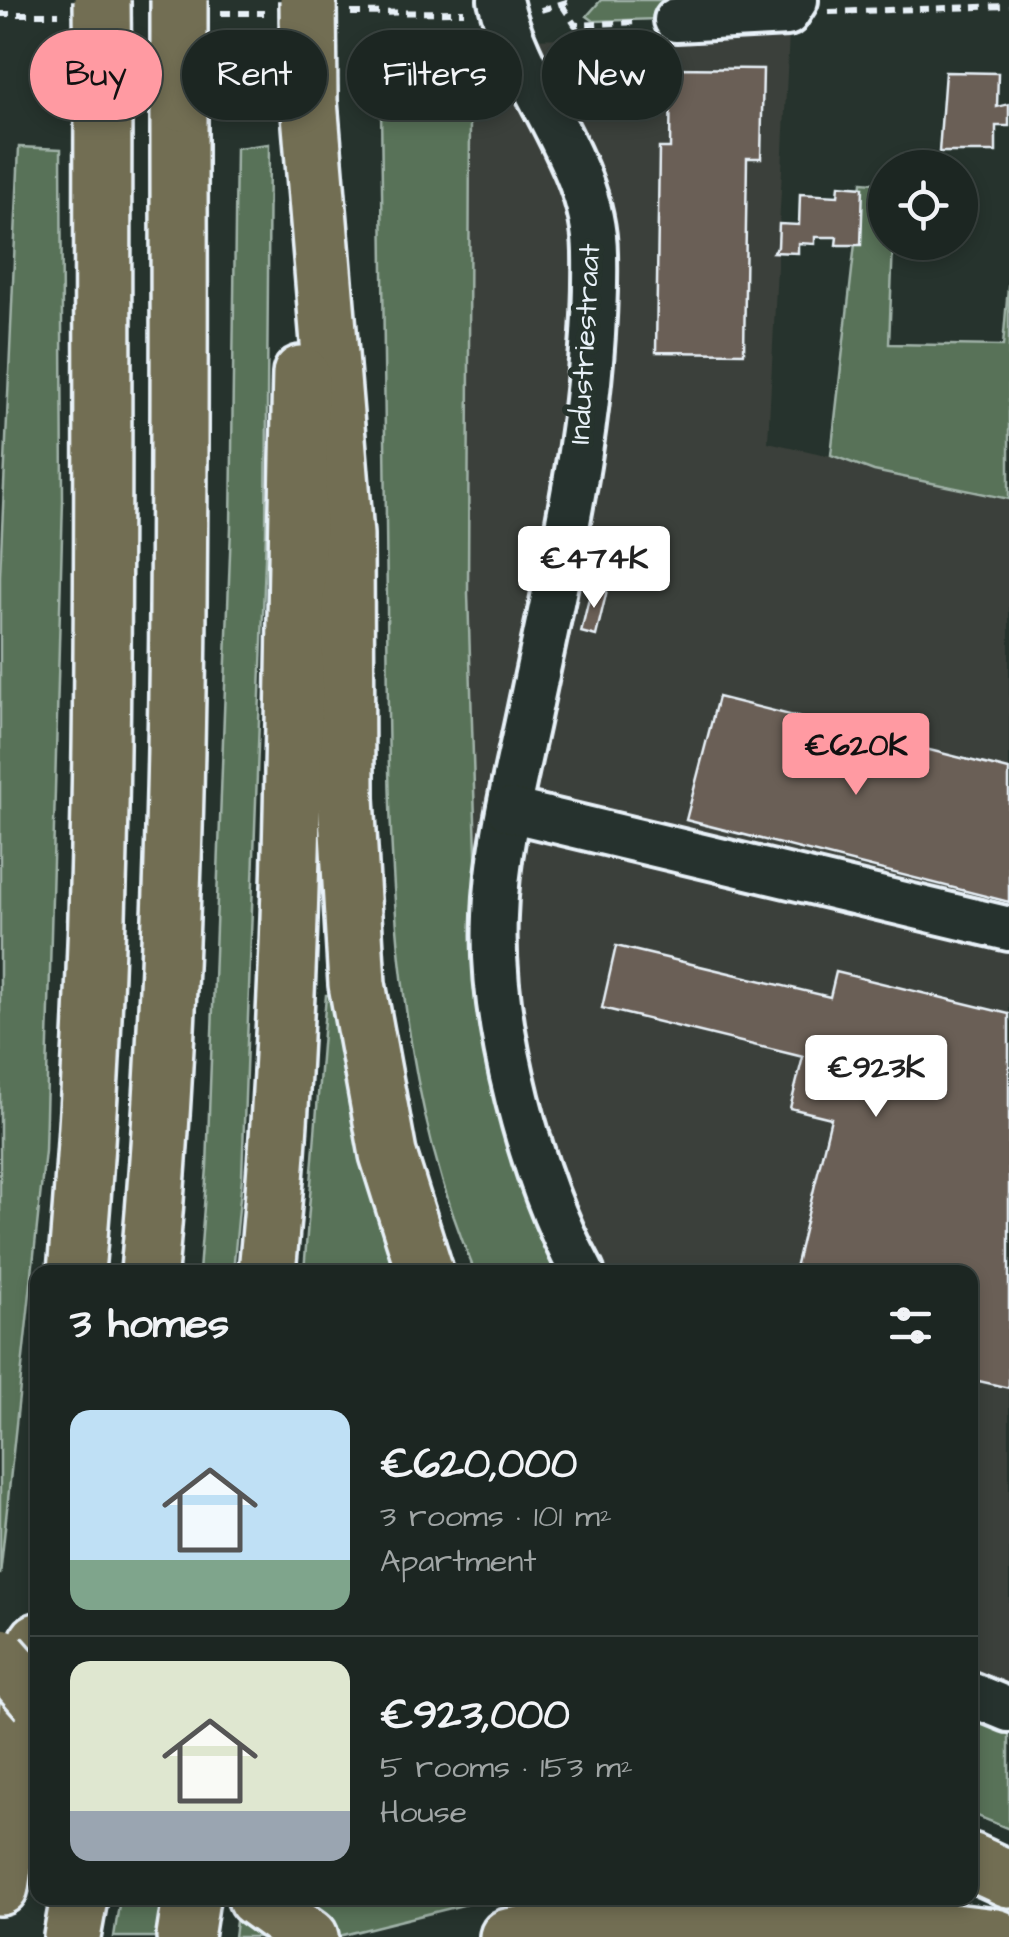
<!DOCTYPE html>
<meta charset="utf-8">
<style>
body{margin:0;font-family:"Architects Daughter",sans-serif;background:#29322f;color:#f1f3f6;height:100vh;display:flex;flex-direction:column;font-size:38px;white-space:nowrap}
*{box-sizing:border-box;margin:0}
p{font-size:32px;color:#a0a5a5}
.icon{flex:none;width:55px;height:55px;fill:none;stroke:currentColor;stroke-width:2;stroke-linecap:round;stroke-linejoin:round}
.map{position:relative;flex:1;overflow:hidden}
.drawer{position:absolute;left:30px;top:1265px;width:948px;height:640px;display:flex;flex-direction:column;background:#1c2622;border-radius:20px;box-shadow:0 5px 15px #0003,0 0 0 2px #3a4340}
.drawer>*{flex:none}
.top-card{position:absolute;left:30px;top:30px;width:950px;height:90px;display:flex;gap:20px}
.tools{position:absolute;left:868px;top:150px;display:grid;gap:20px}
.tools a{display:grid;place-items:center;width:110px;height:110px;border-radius:50%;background:#1c2622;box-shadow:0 5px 15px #0003,0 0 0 2px #3a4340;font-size:50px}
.price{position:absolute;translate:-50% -85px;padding:0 22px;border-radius:10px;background:#fff;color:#222;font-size:32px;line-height:65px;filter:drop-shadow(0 2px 5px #0008)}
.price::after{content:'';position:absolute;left:50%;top:60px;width:30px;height:22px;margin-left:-15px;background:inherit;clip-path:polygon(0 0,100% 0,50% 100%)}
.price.current{background:#ff9aa2;color:#111}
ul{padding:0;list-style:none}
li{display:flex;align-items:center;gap:30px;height:250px;padding:0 40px}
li+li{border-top:2px solid #3a4340}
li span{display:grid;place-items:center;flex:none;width:280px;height:200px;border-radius:20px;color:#555}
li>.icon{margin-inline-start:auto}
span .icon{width:120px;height:120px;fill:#fffc;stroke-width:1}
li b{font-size:42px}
h2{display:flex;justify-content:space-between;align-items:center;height:120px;padding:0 40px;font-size:42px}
.pill{padding:0 35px;border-radius:45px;background:#1c2622;box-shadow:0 5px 15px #0003,0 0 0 2px #3a4340;font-size:35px;line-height:90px}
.pill.current{background:#ff9aa2;color:#111}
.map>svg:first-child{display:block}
.built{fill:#3b403a}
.green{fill:#587258;stroke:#a0b2a8;stroke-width:2.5}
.building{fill:#6b5f57;stroke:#e8f1f8;stroke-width:2.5}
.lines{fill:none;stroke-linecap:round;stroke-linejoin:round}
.minor-casing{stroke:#e8f1f8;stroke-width:50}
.highway-casing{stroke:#e8f1f8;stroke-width:62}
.path{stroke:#e8f1f8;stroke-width:6;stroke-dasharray:10 8;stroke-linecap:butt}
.minor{stroke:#26332d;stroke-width:42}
.highway{stroke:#726e52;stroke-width:55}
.highway-bridge-casing{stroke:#e8f1f8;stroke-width:62;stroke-linecap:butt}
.highway-bridge{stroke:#726e52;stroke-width:55}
.labels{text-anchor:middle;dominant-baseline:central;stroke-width:10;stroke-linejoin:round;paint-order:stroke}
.street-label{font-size:30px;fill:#e8f1f8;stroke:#26332d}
</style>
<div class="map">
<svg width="1009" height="1937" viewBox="0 0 1009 1937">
<rect width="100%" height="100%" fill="#26332d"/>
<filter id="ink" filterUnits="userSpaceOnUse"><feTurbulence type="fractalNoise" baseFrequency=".01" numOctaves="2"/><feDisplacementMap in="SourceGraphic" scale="20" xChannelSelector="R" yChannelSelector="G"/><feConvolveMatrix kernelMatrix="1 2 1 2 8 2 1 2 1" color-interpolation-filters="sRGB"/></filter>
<g filter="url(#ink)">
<polygon class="built" points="789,34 768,442 1009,496 1009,1734 970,1714 970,1272 558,1272 505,1129 481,1016 468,593 470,40"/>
<g class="green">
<polygon points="601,0 753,0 660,19 594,21 587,16"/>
<path d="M381,105L470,111L468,593L481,1016L505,1129L558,1272H475C386,1064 389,826 387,603C385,437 383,271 381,105Z"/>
<polygon points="269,144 266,532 242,1177 233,1272 199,1272 207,1167 231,527 236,148"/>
<polygon points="19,147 61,149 63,500 45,1151 0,1575 0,576"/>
<polygon points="862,182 885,184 885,242 893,243 889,344 1003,346 1009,275 1009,499 874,471 831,455"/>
<polygon points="326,995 335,995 400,1272 304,1272"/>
<polygon points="970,1714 1009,1734 1009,1829 970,1813"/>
<polygon points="120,1898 163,1898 158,1937 114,1937"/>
<polygon points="239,1898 491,1898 335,1937 234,1937"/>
</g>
<g class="building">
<polygon points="671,68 763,69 761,158 747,158 744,353 656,352 659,148 670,148"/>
<polygon points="945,72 998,73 997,107 1009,104 1009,126 996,126 996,152 939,152"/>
<polygon points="839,185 863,187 861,245 836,245 837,237 815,237 815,244 798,243 798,253 773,252 778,247 779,224 799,225 800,194 838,196"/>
<polygon points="592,586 607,590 596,636 581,632"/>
<polygon points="718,697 1009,770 1009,902 686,820"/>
<polygon points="616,946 830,997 836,972 1009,1014 1009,1388 970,1379 970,1272 794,1272 831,1118 790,1108 803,1057 602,1008"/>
</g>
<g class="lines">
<g class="minor-casing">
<g id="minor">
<path d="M500,0C520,87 594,162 595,253C598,407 561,558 530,708C516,776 497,847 495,916C490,1024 531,1178 582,1272"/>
<polyline points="676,20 787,14 796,0"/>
<polyline points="509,810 1009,929"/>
<polyline points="970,1694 1009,1710"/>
</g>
</g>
<g class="highway-casing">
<g id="highway">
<polyline points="309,101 345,535 346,798 357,984 388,1154 425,1272"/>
<path d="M76,1272C111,883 101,493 103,103"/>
<path d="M149,1272C184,884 179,492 179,102"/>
<path d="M267,1272C296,975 293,673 301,374"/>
<polyline points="970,1861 1009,1879"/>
<polyline points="0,1887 38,1641"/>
<polyline points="256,1898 310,1937"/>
<polyline points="72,1937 79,1898"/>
<polyline points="185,1937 191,1898"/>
<path d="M508,1937C672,1906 831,1917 996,1937"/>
</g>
</g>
<g class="path">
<polyline points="562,5 575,25 639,22"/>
<polyline points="541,10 573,0"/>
<polyline points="829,12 1009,6"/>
<polyline points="221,13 264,13"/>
<polyline points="351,13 464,12"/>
<polyline points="0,14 59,14"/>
</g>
<use href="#minor" class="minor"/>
<use href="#highway" class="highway"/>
<g class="highway-bridge-casing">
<g id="highway-bridge">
<polyline points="102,0 103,103"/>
<polyline points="179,0 179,102"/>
<polyline points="308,0 309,101"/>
<polyline points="0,1656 38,1699"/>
</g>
</g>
<use href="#highway-bridge" class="highway-bridge"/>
</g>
</g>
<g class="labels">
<g class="street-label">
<text transform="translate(585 344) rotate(-87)">Industriestraat</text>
</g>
</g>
</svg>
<div class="tools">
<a><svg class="icon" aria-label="locate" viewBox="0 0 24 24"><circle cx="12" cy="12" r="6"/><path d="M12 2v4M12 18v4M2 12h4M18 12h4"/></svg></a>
</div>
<b class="price" style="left:594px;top:611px">€474K</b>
<b class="price current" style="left:856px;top:798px">€620K</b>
<b class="price" style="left:876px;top:1120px">€923K</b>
<div class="top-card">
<a class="pill current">Buy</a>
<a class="pill">Rent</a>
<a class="pill">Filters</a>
<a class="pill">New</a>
</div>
<section class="drawer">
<h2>3 homes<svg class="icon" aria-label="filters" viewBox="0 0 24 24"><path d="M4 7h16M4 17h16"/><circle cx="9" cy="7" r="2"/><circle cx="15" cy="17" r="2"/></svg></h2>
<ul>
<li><span style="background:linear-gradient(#bfe0f5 75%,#7fa58c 0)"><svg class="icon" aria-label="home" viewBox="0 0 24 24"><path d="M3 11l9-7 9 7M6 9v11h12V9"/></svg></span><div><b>€620,000</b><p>3 rooms · 101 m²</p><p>Apartment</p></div></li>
<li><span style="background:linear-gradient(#dfe7d0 75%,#9aa5b1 0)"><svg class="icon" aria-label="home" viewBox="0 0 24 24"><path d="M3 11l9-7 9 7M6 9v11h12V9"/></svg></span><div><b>€923,000</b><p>5 rooms · 153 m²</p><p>House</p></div></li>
</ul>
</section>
</div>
